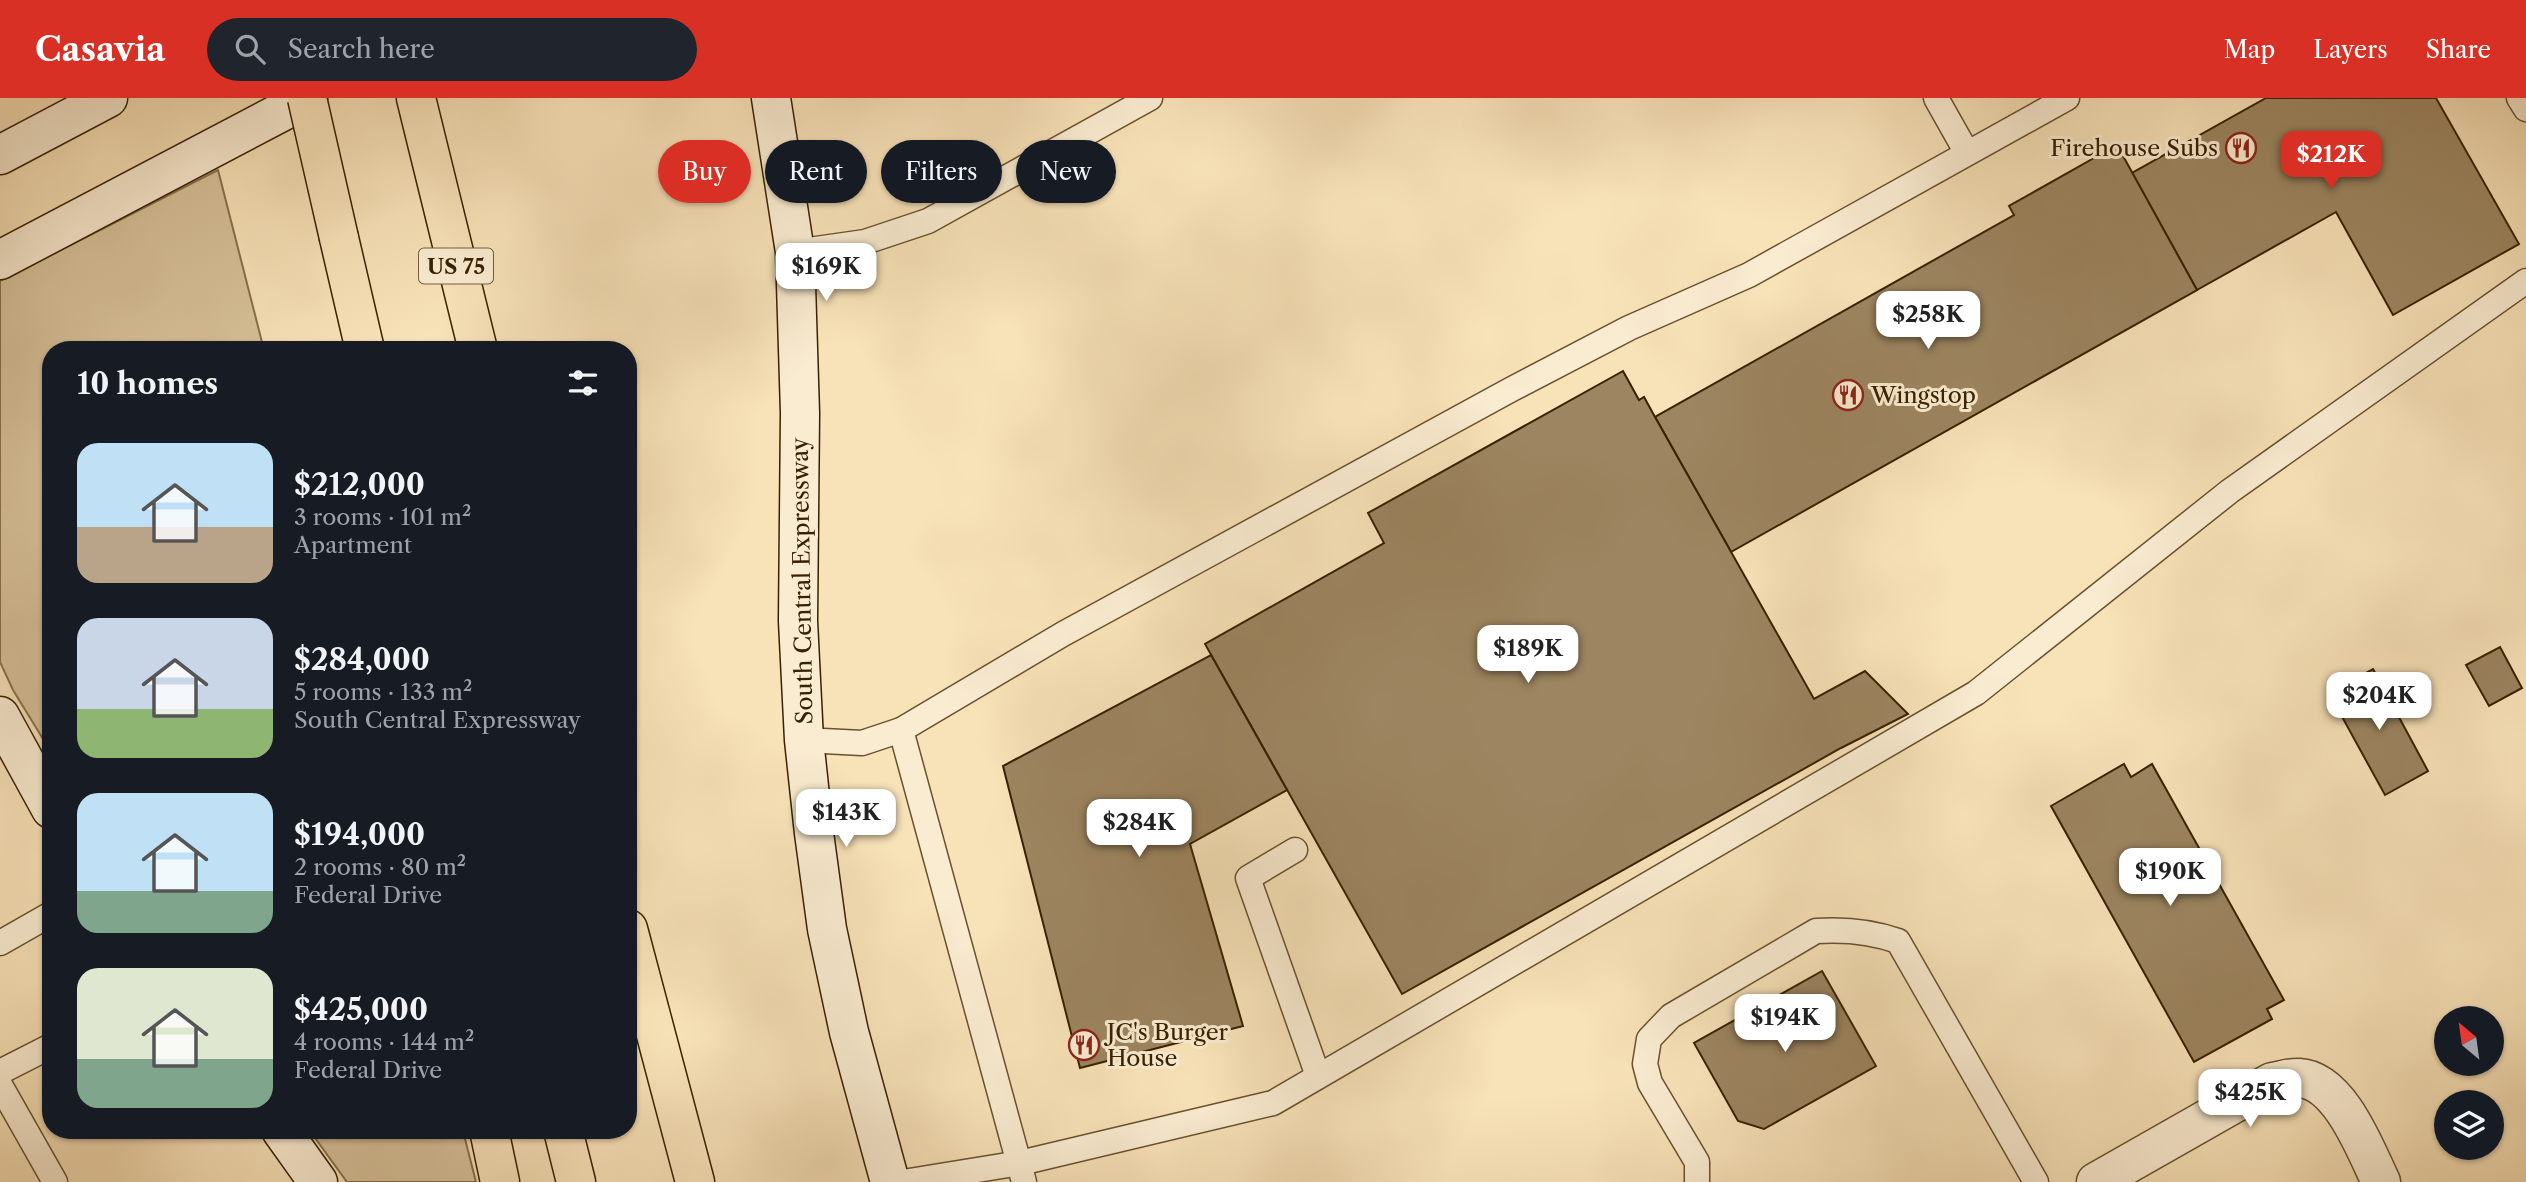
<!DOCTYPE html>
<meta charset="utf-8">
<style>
body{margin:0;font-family:"Libre Caslon Text",serif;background:#20242c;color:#f1f3f6;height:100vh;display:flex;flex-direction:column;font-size:26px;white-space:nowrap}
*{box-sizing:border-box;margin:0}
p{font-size:23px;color:#9ea1a6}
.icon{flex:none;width:38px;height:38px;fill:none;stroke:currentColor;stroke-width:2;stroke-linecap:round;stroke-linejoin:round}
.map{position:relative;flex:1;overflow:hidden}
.side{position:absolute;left:42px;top:243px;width:595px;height:798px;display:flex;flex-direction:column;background:#171b24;border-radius:28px;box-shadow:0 2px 5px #0004}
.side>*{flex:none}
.guide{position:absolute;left:658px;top:42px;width:665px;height:63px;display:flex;gap:14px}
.needle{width:46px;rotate:331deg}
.buttons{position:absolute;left:2434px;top:908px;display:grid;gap:14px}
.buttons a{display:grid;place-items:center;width:70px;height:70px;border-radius:50%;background:#171b24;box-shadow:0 2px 5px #0004;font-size:35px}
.price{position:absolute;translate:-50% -60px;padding:0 16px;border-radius:14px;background:#fff;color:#222;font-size:23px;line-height:46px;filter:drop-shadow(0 2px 4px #0008)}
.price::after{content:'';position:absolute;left:50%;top:42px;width:21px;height:16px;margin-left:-10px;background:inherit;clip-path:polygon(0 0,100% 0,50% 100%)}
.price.selected{background:#d93025;color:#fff}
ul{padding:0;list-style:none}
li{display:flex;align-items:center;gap:21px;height:175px;padding:0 35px}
li span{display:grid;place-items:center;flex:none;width:196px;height:140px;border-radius:21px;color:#555}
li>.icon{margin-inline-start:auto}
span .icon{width:84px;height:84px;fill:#fffc;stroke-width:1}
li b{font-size:30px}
h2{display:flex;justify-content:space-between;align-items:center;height:84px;padding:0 35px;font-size:30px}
.chip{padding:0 24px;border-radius:32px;background:#171b24;box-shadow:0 2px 5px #0004;font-size:24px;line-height:63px}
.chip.selected{background:#d93025;color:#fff}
header{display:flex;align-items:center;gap:42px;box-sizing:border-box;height:98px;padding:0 35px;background:#d93025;color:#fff}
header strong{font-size:33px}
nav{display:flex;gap:38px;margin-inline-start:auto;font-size:24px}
.search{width:490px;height:63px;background:#20242c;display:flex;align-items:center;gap:18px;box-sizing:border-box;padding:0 24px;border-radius:38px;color:#9ea1a6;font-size:26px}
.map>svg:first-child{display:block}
.green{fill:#d7c199;stroke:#88714c;stroke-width:2}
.building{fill:#9c8560;stroke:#382100;stroke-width:2}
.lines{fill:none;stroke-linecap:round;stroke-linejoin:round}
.lane-casing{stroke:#68512e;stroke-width:27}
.street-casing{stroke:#68512e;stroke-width:41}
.secondary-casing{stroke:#382100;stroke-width:41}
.highway-casing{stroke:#382100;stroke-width:41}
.lane{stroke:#faecd1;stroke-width:24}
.street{stroke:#faecd1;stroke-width:38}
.secondary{stroke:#faecd1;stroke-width:38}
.highway{stroke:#f8e2b8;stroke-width:38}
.highway-bridge-casing{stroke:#382100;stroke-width:41;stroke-linecap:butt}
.highway-bridge{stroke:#f8e2b8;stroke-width:38}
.labels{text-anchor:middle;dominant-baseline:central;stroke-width:6;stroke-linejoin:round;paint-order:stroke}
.shield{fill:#faecd1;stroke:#725e3f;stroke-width:2}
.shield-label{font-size:21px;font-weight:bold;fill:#382100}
.poi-label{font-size:23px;fill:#382100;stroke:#faecd1;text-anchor:start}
.street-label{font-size:23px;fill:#382100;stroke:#faecd1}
</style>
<header>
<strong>Casavia</strong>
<div class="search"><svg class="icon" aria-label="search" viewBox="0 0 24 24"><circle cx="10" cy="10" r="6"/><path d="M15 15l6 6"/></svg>Search here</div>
<nav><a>Map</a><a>Layers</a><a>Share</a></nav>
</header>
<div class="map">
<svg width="2526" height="1084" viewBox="0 0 2526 1084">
<rect width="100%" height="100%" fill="#f8e2b8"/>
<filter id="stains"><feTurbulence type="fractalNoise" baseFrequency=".00286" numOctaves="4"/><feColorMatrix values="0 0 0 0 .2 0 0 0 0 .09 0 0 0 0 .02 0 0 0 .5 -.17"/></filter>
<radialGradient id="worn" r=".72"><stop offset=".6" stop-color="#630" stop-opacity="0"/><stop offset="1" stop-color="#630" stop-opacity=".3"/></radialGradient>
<g class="green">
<polygon points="218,72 264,252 51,252 51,654 13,592 0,564 0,183"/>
<polygon points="310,1033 463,1033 476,1084 347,1084"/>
</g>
<g class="building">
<polygon points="2266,0 2436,0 2519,146 2393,217 2336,114 2197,192 2132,75"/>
<polygon points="2117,47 2197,192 1731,454 1655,319 2014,117 2009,108"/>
<polygon points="1623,273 1639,302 1644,299 1655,319 1814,601 1865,573 1908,616 1841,650 1402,896 1205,546 1384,445 1368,415"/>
<polygon points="2500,549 2522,590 2489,608 2466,567"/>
<polygon points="1211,557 1287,692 1190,746 1243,928 1080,970 1003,668"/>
<polygon points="2373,571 2428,673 2385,697 2329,595"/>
<polygon points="2124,666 2131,679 2152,666 2284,902 2267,911 2272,921 2194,964 2051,708"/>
<polygon points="1822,873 1876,968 1764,1031 1738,1023 1694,945"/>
</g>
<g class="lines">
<g class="lane-casing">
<g id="lane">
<polyline points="1936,0 1967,55"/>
<polyline points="2519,0 2526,11"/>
<polyline points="795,154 865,144 928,123 1150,0"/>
<polyline points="901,632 1024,1084"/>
<polyline points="804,642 862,645 901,632 1063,536 1512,291 1629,230 1749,177 2067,0"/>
<polyline points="1295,752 1248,780 1318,978"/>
<polyline points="0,845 51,816"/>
<polyline points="0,974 51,948"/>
<polyline points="0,987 55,1084"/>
<polyline points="903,1084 1020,1065 1273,1005 1976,595 2230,393 2526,183"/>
<path d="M1697,1084V1064L1650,985L1645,966L1649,941L1671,918L1816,833C1845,831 1870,833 1898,843L2036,1084"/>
</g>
</g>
<g class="street-casing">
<path id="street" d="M2096,1084L2272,984C2280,983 2291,979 2299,980C2340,982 2366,1053 2381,1084"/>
</g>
<g class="secondary-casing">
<g id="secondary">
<polyline points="771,0 795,154 800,315 798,523 804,642 814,735 827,831 849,934 890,1084"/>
<polyline points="0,57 108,0"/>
<polyline points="0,162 308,0"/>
<polyline points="0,618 51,711"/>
<polyline points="281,1032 318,1084"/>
</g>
</g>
<g class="highway-casing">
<g id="highway">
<polyline points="416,0 478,252"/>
<polyline points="339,140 365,252"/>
<polyline points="628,831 695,1084"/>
<polyline points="489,1032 500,1084"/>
<polyline points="563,1032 576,1084"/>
</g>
</g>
<use href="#lane" class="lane"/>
<use href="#street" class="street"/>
<use href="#secondary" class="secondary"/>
<use href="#highway" class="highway"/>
<g class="highway-bridge-casing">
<polyline id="highway-bridge" points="307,0 339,140"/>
</g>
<use href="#highway-bridge" class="highway-bridge"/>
</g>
<defs>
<g id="restaurant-ring" transform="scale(1.575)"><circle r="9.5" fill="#faecd1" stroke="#8f2418" stroke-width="1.5"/><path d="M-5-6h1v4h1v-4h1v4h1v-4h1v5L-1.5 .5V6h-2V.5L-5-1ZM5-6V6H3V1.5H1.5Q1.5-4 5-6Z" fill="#8f2418"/></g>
</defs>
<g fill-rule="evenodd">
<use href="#restaurant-ring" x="2241" y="50"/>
<use href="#restaurant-ring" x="1848" y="297"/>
<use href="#restaurant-ring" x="1084" y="947"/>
</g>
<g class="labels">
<rect class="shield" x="419" y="150.5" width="74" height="35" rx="5"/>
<g class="shield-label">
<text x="456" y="168">US 75</text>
</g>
<g class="poi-label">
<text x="2218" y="50" text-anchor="end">Firehouse Subs</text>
<text x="1871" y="297">Wingstop</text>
<text x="1107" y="934">JC's Burger<tspan x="1107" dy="26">House</tspan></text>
</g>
<g class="street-label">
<text transform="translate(802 483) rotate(-91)">South Central Expressway</text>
</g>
</g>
<rect width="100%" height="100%" filter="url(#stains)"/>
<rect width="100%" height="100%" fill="url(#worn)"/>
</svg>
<div class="buttons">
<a><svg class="needle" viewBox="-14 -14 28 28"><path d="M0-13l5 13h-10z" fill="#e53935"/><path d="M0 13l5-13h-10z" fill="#9ea1a6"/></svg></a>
<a><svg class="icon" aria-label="layers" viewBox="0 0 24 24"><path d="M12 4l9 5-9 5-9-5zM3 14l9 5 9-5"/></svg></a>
</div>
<b class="price selected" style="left:2331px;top:93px">$212K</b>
<b class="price" style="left:826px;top:205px">$169K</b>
<b class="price" style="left:1928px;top:253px">$258K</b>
<b class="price" style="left:1528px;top:587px">$189K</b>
<b class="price" style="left:2379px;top:634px">$204K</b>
<b class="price" style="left:846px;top:751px">$143K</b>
<b class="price" style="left:1139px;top:761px">$284K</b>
<b class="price" style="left:2170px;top:810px">$190K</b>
<b class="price" style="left:1785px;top:956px">$194K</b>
<b class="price" style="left:2250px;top:1031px">$425K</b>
<div class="guide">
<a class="chip selected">Buy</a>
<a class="chip">Rent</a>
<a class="chip">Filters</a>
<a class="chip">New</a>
</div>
<section class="side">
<h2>10 homes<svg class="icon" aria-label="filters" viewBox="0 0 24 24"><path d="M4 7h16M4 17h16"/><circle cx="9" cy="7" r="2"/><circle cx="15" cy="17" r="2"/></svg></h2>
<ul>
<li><span style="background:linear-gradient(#bfe0f5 60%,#b9a48a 0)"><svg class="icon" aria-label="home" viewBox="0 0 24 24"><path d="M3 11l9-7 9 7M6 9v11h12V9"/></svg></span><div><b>$212,000</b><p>3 rooms · 101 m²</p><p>Apartment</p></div></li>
<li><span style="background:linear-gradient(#c9d6e8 65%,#8fb573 0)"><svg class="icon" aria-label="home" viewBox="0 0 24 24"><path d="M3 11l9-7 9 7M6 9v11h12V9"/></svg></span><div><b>$284,000</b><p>5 rooms · 133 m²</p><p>South Central Expressway</p></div></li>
<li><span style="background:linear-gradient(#bfe0f5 70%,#7fa58c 0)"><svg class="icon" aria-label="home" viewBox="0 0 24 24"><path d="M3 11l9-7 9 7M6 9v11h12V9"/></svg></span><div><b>$194,000</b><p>2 rooms · 80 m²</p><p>Federal Drive</p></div></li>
<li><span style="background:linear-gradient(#dfe7d0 65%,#7fa58c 0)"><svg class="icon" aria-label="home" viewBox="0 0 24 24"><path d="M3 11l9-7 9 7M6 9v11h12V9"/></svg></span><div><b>$425,000</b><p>4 rooms · 144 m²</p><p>Federal Drive</p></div></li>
</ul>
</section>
</div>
